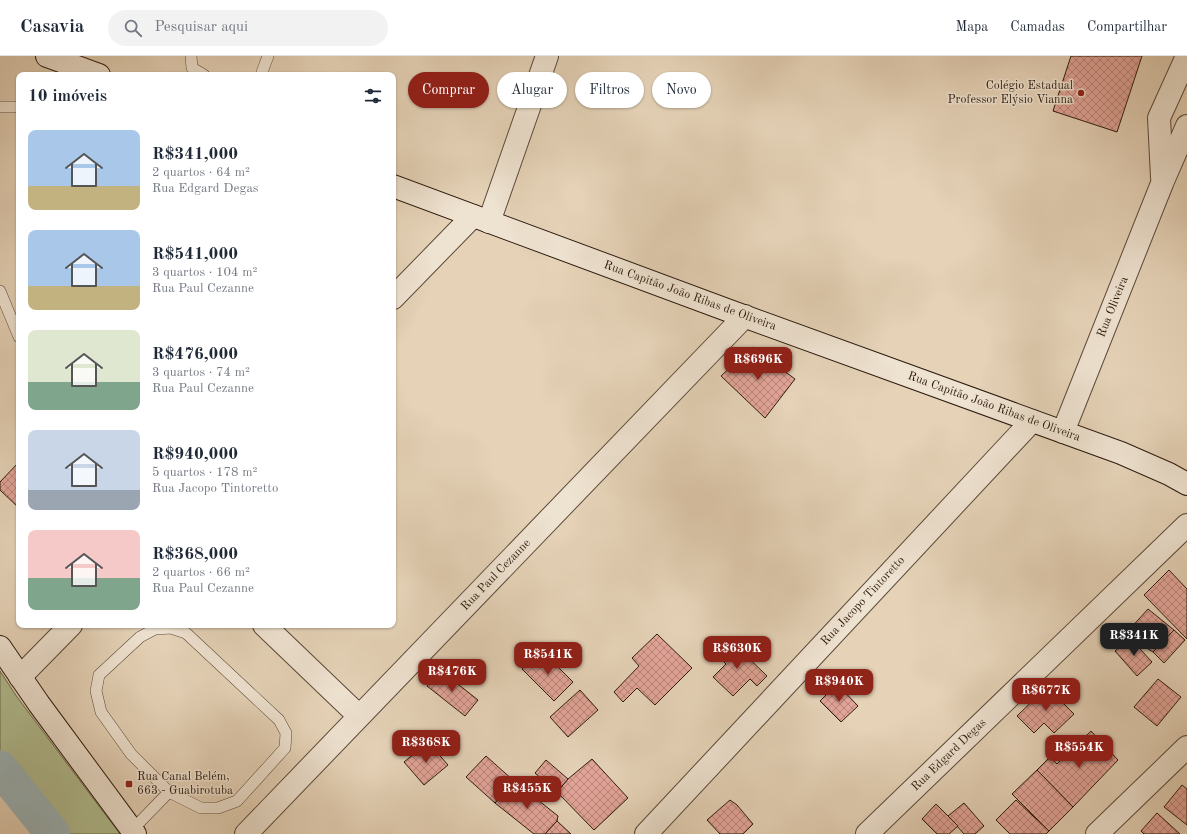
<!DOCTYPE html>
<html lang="pt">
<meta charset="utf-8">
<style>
body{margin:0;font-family:"Old Standard TT",serif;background:#f2f2f3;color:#1f2937;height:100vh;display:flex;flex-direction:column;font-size:15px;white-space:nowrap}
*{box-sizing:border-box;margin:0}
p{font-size:13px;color:#747a83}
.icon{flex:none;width:22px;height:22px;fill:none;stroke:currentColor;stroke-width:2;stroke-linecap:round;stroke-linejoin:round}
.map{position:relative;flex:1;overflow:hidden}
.side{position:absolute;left:16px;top:16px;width:380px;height:556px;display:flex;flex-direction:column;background:#fff;border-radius:8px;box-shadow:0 1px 3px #0004}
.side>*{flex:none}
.top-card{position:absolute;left:408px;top:16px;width:380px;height:36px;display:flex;gap:8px}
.price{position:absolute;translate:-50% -34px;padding:0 9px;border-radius:8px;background:#8f2418;color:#fff;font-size:13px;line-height:26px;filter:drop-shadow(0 1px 2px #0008)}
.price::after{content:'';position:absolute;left:50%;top:24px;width:12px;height:9px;margin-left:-6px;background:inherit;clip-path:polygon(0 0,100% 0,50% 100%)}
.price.on{background:#222;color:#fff}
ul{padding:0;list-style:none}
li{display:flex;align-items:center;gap:12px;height:100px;padding:0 12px}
li span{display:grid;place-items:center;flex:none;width:112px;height:80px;border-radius:8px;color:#555}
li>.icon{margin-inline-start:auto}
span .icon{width:48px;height:48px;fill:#fffc;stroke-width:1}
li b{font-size:17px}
h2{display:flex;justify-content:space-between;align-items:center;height:48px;padding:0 12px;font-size:17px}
.pill{padding:0 14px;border-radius:18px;background:#fff;box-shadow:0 1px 3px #0004;font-size:14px;line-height:36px}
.pill.on{background:#8f2418;color:#fff}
header{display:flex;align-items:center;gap:24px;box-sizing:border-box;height:56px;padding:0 20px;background:#fff;border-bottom:1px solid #e0e1e3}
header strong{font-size:19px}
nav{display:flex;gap:22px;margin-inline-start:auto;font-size:14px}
.search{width:280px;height:36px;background:#f2f2f3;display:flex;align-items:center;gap:10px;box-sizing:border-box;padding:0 14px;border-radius:22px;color:#747a83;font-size:15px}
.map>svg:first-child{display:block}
.green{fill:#b1bd91;stroke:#6f6c50}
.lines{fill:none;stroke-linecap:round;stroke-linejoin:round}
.river{stroke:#9bb5b9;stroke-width:35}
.building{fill:url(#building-cross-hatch);stroke:#2d1b0f}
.lane-casing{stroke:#5b4939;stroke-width:12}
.street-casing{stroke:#5b4939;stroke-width:24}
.secondary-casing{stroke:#2d1b0f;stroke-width:24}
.lane{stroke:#eee2d0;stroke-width:11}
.street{stroke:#eee2d0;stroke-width:22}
.secondary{stroke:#eee2d0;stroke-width:22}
.poi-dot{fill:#8f2418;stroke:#eee2d0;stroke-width:1.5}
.labels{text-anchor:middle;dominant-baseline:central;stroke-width:3;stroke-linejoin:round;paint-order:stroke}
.poi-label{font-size:12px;fill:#2d1b0f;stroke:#eee2d0;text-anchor:end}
.street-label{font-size:12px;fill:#2d1b0f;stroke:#eee2d0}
</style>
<header>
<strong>Casavia</strong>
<div class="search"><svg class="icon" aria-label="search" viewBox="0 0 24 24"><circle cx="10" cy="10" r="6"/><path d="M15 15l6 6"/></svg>Pesquisar aqui</div>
<nav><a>Mapa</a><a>Camadas</a><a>Compartilhar</a></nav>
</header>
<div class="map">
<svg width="1187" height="778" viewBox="0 0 1187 778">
<defs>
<pattern id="building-cross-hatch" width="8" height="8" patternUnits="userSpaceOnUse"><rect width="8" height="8" fill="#e2a498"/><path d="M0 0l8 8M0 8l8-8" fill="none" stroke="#b8857a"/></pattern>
</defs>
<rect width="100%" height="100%" fill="#e5d2b7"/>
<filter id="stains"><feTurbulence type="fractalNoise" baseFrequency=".005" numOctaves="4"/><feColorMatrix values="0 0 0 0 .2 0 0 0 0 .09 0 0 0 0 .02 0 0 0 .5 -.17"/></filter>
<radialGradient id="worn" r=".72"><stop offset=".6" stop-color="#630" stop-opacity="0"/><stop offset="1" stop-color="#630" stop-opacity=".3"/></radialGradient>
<polygon class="green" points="0,615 17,641 120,778 70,778 0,695"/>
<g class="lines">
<polyline class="river" points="0,712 53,778"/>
</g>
<g class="building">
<polygon points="1071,0 1142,0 1117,76 1053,55"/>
<polygon points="752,291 795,323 765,362 721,320"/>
<polygon points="19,406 19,452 0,434 0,426"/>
<polygon points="1169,514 1187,533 1187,583 1144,539"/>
<polygon points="1148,553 1174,574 1153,596 1130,582 1128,575"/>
<polygon points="1174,574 1185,584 1164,607 1153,596"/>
<polygon points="657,578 692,612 655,649 637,632 623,646 614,636 639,610 632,602"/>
<polygon points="1130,582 1152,606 1137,620 1115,595"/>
<polygon points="731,585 767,620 757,630 750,623 733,640 713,621 726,608 717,599"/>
<polygon points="541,594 573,626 554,645 522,613"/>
<polygon points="440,614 478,644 465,660 427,630"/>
<polygon points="1158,623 1181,641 1157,670 1134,651"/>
<polygon points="837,628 858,650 841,666 820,645"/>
<polygon points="1047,631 1074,658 1054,677 1044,667 1034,677 1017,660"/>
<polygon points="580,634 598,654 568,681 550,661"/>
<polygon points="1091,675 1118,704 1073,751 1037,714 1050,701 1057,708"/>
<polygon points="428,686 448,709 424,729 404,706"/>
<polygon points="486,700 514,725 495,747 466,721"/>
<polygon points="592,703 628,742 594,774 557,736 568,723"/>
<polygon points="546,704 568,723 557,736 535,717"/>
<polygon points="1037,714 1073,751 1049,775 1012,738"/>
<polygon points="514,725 558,760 557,765 545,778 534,778 495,747"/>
<polygon points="1182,729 1187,733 1187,769 1164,751"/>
<polygon points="730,744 737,749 753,768 743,778 720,778 707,764"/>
<polygon points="1016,744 1049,775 1046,778 1010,778 996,764"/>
<polygon points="964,747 984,770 975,778 964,778 948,760"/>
<polygon points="936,748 958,770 949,778 937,778 922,763"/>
<polygon points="1157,757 1180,778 1144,778 1141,775"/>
<polygon points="557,765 571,778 545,778"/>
</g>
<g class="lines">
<g class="lane-casing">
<g id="lane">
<polyline points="191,0 192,12 204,19"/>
<polyline points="261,19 268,0"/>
<polyline points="0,51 19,51"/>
<polyline points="0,235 19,281"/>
<polygon points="171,572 186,577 279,664 286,677 285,692 237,745 218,752 201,752 169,736 131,698 101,656 96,635 99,619 140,581 155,573"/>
<polyline points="132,774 169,736"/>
</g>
</g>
<g class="street-casing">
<g id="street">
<polyline points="1162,121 1159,62 1187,0"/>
<polyline points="489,166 547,0"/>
<polyline points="393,242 473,160"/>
<polyline points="1063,376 1163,125 1187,70"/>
<polyline points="264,569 359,660"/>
<polyline points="20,621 71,569"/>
<polyline points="246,778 745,260"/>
<polyline points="646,778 1032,365"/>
<polyline points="867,778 1187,469"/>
<polyline points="1097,778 1187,691"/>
</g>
</g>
<g class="secondary-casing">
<g id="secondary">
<polyline points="47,0 99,19"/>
<polyline points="393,130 727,254 1121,397 1169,418 1187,428"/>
<polyline points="0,591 39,648 135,778"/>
</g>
</g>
<use href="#lane" class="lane"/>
<use href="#street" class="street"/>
<use href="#secondary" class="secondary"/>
</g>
<g class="poi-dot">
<circle cx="1081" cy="37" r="4"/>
<rect x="125" y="724" width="8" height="8" rx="2"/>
</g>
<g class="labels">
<g class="poi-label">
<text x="1073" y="30">Colégio Estadual<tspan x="1073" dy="14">Professor Elýsio Vianna</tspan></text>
<text x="137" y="721" text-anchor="start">Rua Canal Belém,<tspan x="137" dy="14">663 - Guabirotuba</tspan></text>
</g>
<g class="street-label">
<text transform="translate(690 240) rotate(20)">Rua Capitão João Ribas de Oliveira</text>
<text transform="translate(1113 251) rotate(-68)">Rua Oliveira</text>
<text transform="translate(994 351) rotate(20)">Rua Capitão João Ribas de Oliveira</text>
<text transform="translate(496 519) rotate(-46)">Rua Paul Cezanne</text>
<text transform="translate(863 545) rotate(-47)">Rua Jacopo Tintoretto</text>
<text transform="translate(949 699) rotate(-44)">Rua Edgard Degas</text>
</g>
</g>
<rect width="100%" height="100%" filter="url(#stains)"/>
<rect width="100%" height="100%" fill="url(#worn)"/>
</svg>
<b class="price" style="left:758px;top:325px">R$696K</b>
<b class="price on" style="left:1134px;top:601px">R$341K</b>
<b class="price" style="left:737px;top:614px">R$630K</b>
<b class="price" style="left:548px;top:620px">R$541K</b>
<b class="price" style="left:452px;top:637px">R$476K</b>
<b class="price" style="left:839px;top:647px">R$940K</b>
<b class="price" style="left:1046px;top:656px">R$677K</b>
<b class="price" style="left:426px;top:708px">R$368K</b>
<b class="price" style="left:1079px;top:713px">R$554K</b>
<b class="price" style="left:527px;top:754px">R$455K</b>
<div class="top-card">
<a class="pill on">Comprar</a>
<a class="pill">Alugar</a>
<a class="pill">Filtros</a>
<a class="pill">Novo</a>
</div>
<section class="side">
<h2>10 imóveis<svg class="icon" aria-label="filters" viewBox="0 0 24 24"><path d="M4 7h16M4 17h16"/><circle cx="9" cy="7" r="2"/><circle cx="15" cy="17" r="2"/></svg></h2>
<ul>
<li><span style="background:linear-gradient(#a9c7e8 70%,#c2b280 0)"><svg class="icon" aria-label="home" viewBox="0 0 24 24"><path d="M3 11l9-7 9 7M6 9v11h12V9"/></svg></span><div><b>R$341,000</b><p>2 quartos · 64 m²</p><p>Rua Edgard Degas</p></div></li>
<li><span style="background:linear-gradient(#a9c7e8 70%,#c2b280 0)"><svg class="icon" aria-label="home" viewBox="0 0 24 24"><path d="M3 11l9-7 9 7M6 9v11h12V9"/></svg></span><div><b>R$541,000</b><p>3 quartos · 104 m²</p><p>Rua Paul Cezanne</p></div></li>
<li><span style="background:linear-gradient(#dfe7d0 65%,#7fa58c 0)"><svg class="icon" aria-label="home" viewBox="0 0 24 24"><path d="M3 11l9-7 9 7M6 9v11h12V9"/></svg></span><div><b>R$476,000</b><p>3 quartos · 74 m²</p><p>Rua Paul Cezanne</p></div></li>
<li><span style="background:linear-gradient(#c9d6e8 75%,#9aa5b1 0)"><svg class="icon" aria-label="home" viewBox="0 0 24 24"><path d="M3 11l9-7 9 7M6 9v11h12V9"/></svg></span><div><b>R$940,000</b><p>5 quartos · 178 m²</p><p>Rua Jacopo Tintoretto</p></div></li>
<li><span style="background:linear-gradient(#f6c9c9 60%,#7fa58c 0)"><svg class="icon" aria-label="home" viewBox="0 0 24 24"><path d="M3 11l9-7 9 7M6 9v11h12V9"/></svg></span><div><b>R$368,000</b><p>2 quartos · 66 m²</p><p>Rua Paul Cezanne</p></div></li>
</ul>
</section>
</div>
